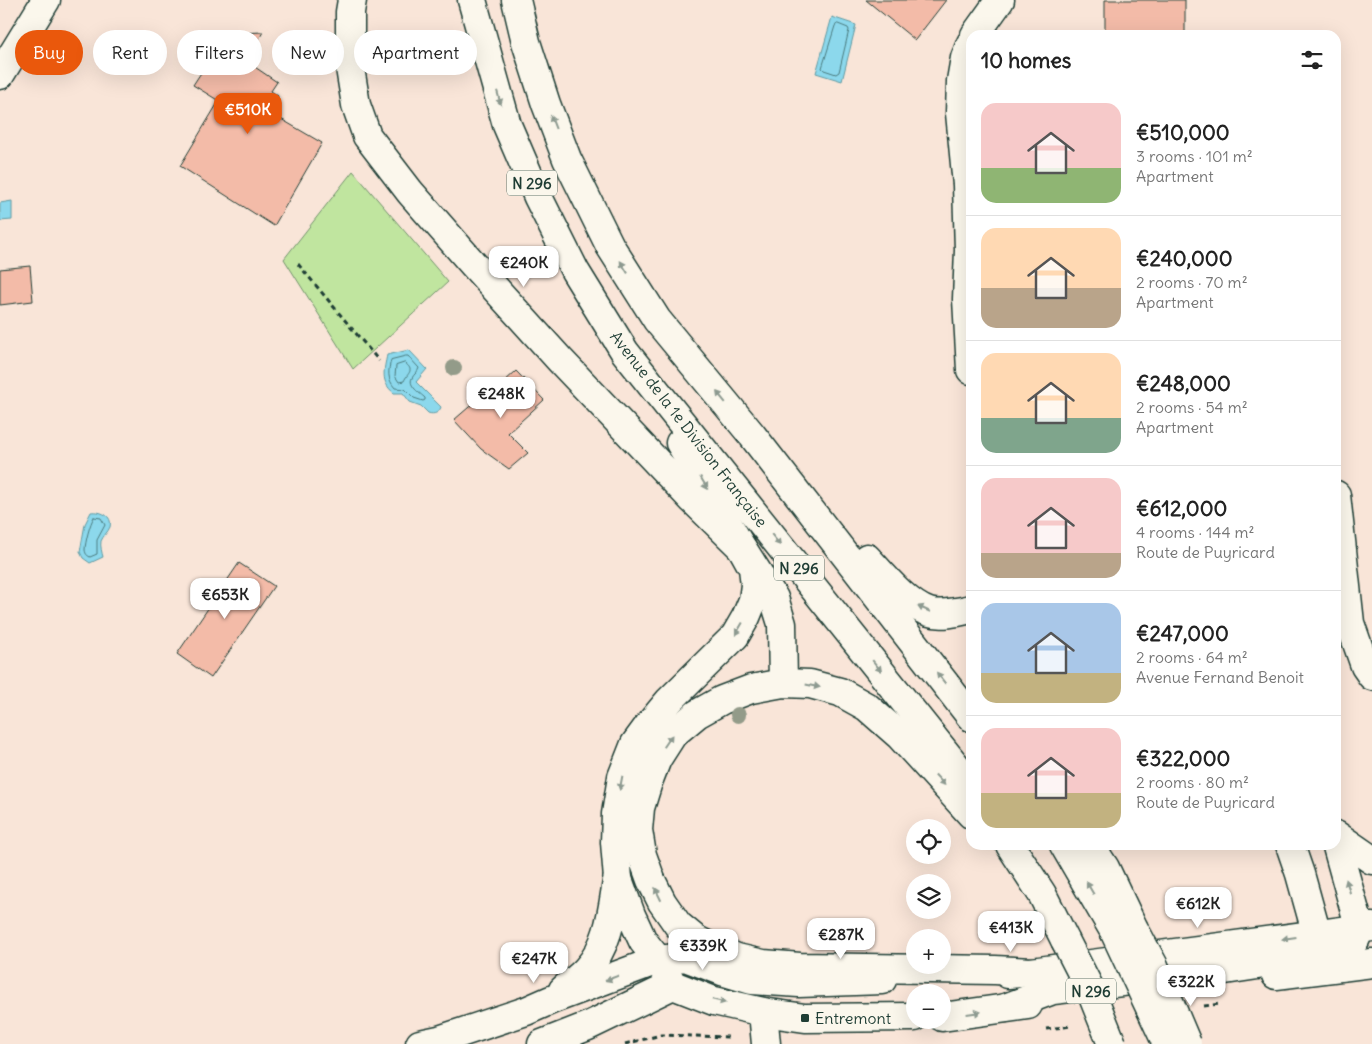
<!DOCTYPE html>
<meta charset="utf-8">
<style>
body{margin:0;font-family:Delius,sans-serif;background:#f6f6f6;color:#222;height:100vh;display:flex;flex-direction:column;font-size:19px;white-space:nowrap}
*{box-sizing:border-box;margin:0}
p{font-size:16px;color:#767676}
.icon{flex:none;width:28px;height:28px;fill:none;stroke:currentColor;stroke-width:2;stroke-linecap:round;stroke-linejoin:round}
.map{position:relative;flex:1;overflow:hidden}
.drawer{position:absolute;left:966px;top:30px;width:375px;height:820px;display:flex;flex-direction:column;background:#fff;border-radius:15px;box-shadow:0 5px 20px #0002}
.drawer>*{flex:none}
.banner{position:absolute;left:15px;top:30px;width:475px;height:45px;display:flex;gap:10px}
.controls{position:absolute;left:906px;top:819px;display:grid;gap:10px}
.controls a{display:grid;place-items:center;width:45px;height:45px;border-radius:50%;background:#fff;box-shadow:0 5px 20px #0002;font-size:25px}
.price{position:absolute;translate:-50% -42px;padding:0 11px;border-radius:10px;background:#fff;color:#222;font-size:16px;line-height:32px;filter:drop-shadow(0 1px 2px #0008)}
.price::after{content:'';position:absolute;left:50%;top:30px;width:15px;height:11px;margin-left:-8px;background:inherit;clip-path:polygon(0 0,100% 0,50% 100%)}
.price.on{background:#ea580c;color:#fff}
ul{padding:0;list-style:none}
li{display:flex;align-items:center;gap:15px;height:125px;padding:0 15px}
li+li{border-top:1px solid #e0e0e0}
li span{display:grid;place-items:center;flex:none;width:140px;height:100px;border-radius:15px;color:#555}
li>.icon{margin-inline-start:auto}
span .icon{width:60px;height:60px;fill:#fffc;stroke-width:1}
li b{font-size:21px}
h2{display:flex;justify-content:space-between;align-items:center;height:60px;padding:0 15px;font-size:21px}
.pill{padding:0 18px;border-radius:22px;background:#fff;box-shadow:0 5px 20px #0002;font-size:18px;line-height:45px}
.pill.on{background:#ea580c;color:#fff}
.map>svg:first-child{display:block}
.green{fill:#c0e59f;stroke:#70916a}
.water{fill:#8cd8ec;stroke:#609aa2}
.lines{fill:none;stroke-linecap:round;stroke-linejoin:round}
.shore{stroke:#4b7b7e;stroke-width:1}
.building{fill:#f3bba8;stroke:#1f3d34}
.minor-casing{stroke:#1f3d34;stroke-width:31}
.major-casing{stroke:#1f3d34;stroke-width:31}
.highway-casing{stroke:#1f3d34;stroke-width:31}
.path{stroke:#1f3d34;stroke-width:3;stroke-dasharray:5 4;stroke-linecap:butt}
.minor{stroke:#fbf7ec;stroke-width:28}
.major{stroke:#fbf7ec;stroke-width:28}
.highway{stroke:#fbf7ec;stroke-width:28}
.highway-bridge-casing{stroke:#1f3d34;stroke-width:31;stroke-linecap:butt}
.highway-bridge{stroke:#fbf7ec;stroke-width:28}
.tree{fill:#939b89}
.oneway{fill:#8d9a90}
.poi-dot{fill:#1f3d34;stroke:#fbf7ec;stroke-width:2}
.labels{text-anchor:middle;dominant-baseline:central;stroke-width:5;stroke-linejoin:round;paint-order:stroke}
.shield{fill:#fbf7ec;stroke:#61756b;stroke-width:1}
.shield-label{font-size:15px;font-weight:bold;fill:#1f3d34}
.street-label{font-size:16px;fill:#1f3d34;stroke:#fbf7ec}
.poi-label{font-size:16px;fill:#1f3d34;stroke:#fbf7ec;text-anchor:start}
</style>
<div class="map">
<svg width="1372" height="1044" viewBox="0 0 1372 1044">
<rect width="100%" height="100%" fill="#f9e5d8"/>
<filter id="ink" filterUnits="userSpaceOnUse"><feTurbulence type="fractalNoise" baseFrequency=".02" numOctaves="2"/><feDisplacementMap in="SourceGraphic" scale="10" xChannelSelector="R" yChannelSelector="G"/><feConvolveMatrix kernelMatrix="1 2 1 2 8 2 1 2 1" color-interpolation-filters="sRGB"/></filter>
<g filter="url(#ink)">
<polygon class="green" points="353,171 448,282 353,369 284,259"/>
<g class="water">
<polygon points="832,17 856,25 842,81 816,73"/>
<polygon points="12,201 12,220 0,221 0,203"/>
<path d="M409,350L427,369L416,382L441,407C439,413 434,415 428,413L421,406L410,402L403,393H394C380,382 384,370 387,355Z"/>
<path d="M91,512C100,511 113,515 110,527C108,532 103,536 101,541C100,546 102,553 103,557L90,563L83,558L80,552L85,524Z"/>
</g>
<g class="lines">
<g class="shore">
<polygon points="838,24 848,28 849,30 839,72 836,74 824,70 822,68 835,26"/>
<path d="M406,356H408L419,368C418,372 414,374 412,378C408,386 420,393 425,398V400L423,401L414,398L405,389L395,388C387,379 388,371 391,360Z"/>
<path d="M405,363C415,371 408,372 404,381L399,382L395,376L396,366Z"/>
<path d="M94,517L101,518L105,525L97,540V554L90,557C87,555 86,555 85,550C85,543 90,523 94,517Z"/>
</g>
</g>
<g class="building">
<polygon points="866,0 946,0 915,40"/>
<polygon points="1105,0 1185,0 1185,33 1138,33 1138,35 1105,35"/>
<polygon points="263,32 246,61 277,82 271,91 278,96 269,112 322,143 274,226 180,166 219,101 193,85 221,42 229,37 239,33"/>
<polygon points="30,266 33,301 0,305 0,269"/>
<polygon points="516,371 544,400 508,433 528,453 509,469 481,449 454,420 476,401 480,404"/>
<polygon points="239,563 274,586 211,678 177,654"/>
</g>
<g class="lines">
<g class="minor-casing">
<g id="minor">
<polyline points="352,0 350,12 350,68 356,105 367,136 410,192 473,264 560,360 693,500 742,548 774,598 782,624 783,683"/>
<polyline points="975,35 1000,0"/>
<polyline points="971,43 965,58 961,81 960,113 967,185 969,250 967,299 971,370"/>
<polyline points="0,75 46,0"/>
<polyline points="1336,495 1350,623 1365,666 1372,676"/>
<polyline points="763,1012 766,1044"/>
</g>
</g>
<g class="major-casing">
<g id="major">
<polyline points="618,879 631,915 643,941 658,960 673,985 714,1001 763,1012 805,1018 915,1017"/>
<polyline points="1008,974 1031,972 1372,927"/>
<polyline points="1276,975 1372,963"/>
<path d="M563,990C571,983 580,977 587,969C609,945 612,912 617,881"/>
<polyline points="942,1017 1028,1005"/>
<polyline points="420,1044 439,1040 526,1011 551,1000 658,960 685,957 722,971 752,980 799,983 882,980"/>
<polyline points="542,1044 588,1026 673,985"/>
</g>
</g>
<g class="highway-casing">
<g id="highway">
<polyline points="472,0 507,125 538,197 575,271 625,352 964,776 971,786"/>
<polyline points="516,0 526,42 546,104 567,159 610,246 657,320 752,435 971,717"/>
<path d="M867,558C882,574 907,605 929,612C942,616 958,612 971,609"/>
<polyline points="971,814 900,736 867,707 840,692 810,684 783,683 751,689 722,700 697,714 673,734 657,759 648,782 640,808 638,830 642,855 651,880 662,902 678,925 695,939 713,948 737,958 763,964 800,967 995,970 1031,972"/>
<polyline points="1336,835 1372,860"/>
<polyline points="1010,845 1042,894 1065,940"/>
<polyline points="1064,845 1114,931"/>
<polyline points="1090,845 1105,868 1133,927"/>
<polyline points="1290,845 1300,874 1317,935"/>
<polyline points="618,879 615,842 616,814 622,777 635,744 649,725 669,701 735,636 746,617 753,600 755,585 753,568 742,548 680,443"/>
<polyline points="1005,1008 1053,990 1225,970 1341,952 1355,940 1360,929 1336,843"/>
</g>
</g>
<g class="path">
<polyline points="298,264 379,361"/>
<polyline points="1204,1006 1220,1004"/>
<polyline points="1046,1029 1072,1026"/>
<polyline points="625,1044 661,1035 728,1037"/>
</g>
<use href="#minor" class="minor"/>
<use href="#major" class="major"/>
<use href="#highway" class="highway"/>
<g class="highway-bridge-casing">
<g id="highway-bridge">
<polyline points="1133,927 1154,966 1187,1044"/>
<polyline points="1114,931 1167,1044"/>
<polyline points="1065,940 1090,989 1112,1044"/>
</g>
</g>
<use href="#highway-bridge" class="highway-bridge"/>
</g>
<g class="tree">
<circle cx="454" cy="368" r="8"/>
<circle cx="738" cy="715" r="8"/>
</g>
<defs><path id="oneway-solid" d="M-6-.8H1V-3.2L6.5 0L1 3.2V.8H-6Z" transform="scale(1.25)"/></defs>
<g class="oneway">
<use href="#oneway-solid" transform="translate(499 98) rotate(75)"/>
<use href="#oneway-solid" transform="translate(553 122) rotate(-111)"/>
<use href="#oneway-solid" transform="translate(624 267) rotate(-122)"/>
<use href="#oneway-solid" transform="translate(721 397) rotate(-129)"/>
<use href="#oneway-solid" transform="translate(704 483) rotate(59)"/>
<use href="#oneway-solid" transform="translate(776 540) rotate(51)"/>
<use href="#oneway-solid" transform="translate(924 609) rotate(-156)"/>
<use href="#oneway-solid" transform="translate(739 629) rotate(120)"/>
<use href="#oneway-solid" transform="translate(877 666) rotate(51)"/>
<use href="#oneway-solid" transform="translate(941 678) rotate(-128)"/>
<use href="#oneway-solid" transform="translate(813 686) rotate(11)"/>
<use href="#oneway-solid" transform="translate(668 741) rotate(-56)"/>
<use href="#oneway-solid" transform="translate(940 780) rotate(47)"/>
<use href="#oneway-solid" transform="translate(621 783) rotate(101)"/>
<use href="#oneway-solid" transform="translate(1348 886) rotate(-106)"/>
<use href="#oneway-solid" transform="translate(1090 888) rotate(-120)"/>
<use href="#oneway-solid" transform="translate(658 894) rotate(-116)"/>
<use href="#oneway-solid" transform="translate(1289 938) rotate(172)"/>
<use href="#oneway-solid" transform="translate(612 978) rotate(159)"/>
<use href="#oneway-solid" transform="translate(719 1001) rotate(14)"/>
<use href="#oneway-solid" transform="translate(974 1013) rotate(-8)"/>
</g>
</g>
<rect class="poi-dot" x="800" y="1013" width="10" height="10" rx="2.5"/>
<g class="labels">
<g class="shield">
<rect x="507" y="170.5" width="50" height="25" rx="4"/>
<rect x="774" y="555.5" width="50" height="25" rx="4"/>
<rect x="1066" y="978.5" width="50" height="25" rx="4"/>
</g>
<g class="shield-label">
<text x="532" y="183">N 296</text>
<text x="799" y="568">N 296</text>
<text x="1091" y="991">N 296</text>
</g>
<g class="street-label">
<text transform="translate(689 429) rotate(52)">Avenue de la 1e Division Française</text>
</g>
<g class="poi-label">
<text x="815" y="1018">Entremont</text>
</g>
</g>
</svg>
<div class="controls">
<a><svg class="icon" aria-label="locate" viewBox="0 0 24 24"><circle cx="12" cy="12" r="6"/><path d="M12 2v4M12 18v4M2 12h4M18 12h4"/></svg></a>
<a><svg class="icon" aria-label="layers" viewBox="0 0 24 24"><path d="M12 4l9 5-9 5-9-5zM3 14l9 5 9-5"/></svg></a>
<a>+</a>
<a>−</a>
</div>
<b class="price on" style="left:248px;top:135px">€510K</b>
<b class="price" style="left:524px;top:288px">€240K</b>
<b class="price" style="left:501px;top:419px">€248K</b>
<b class="price" style="left:225px;top:620px">€653K</b>
<b class="price" style="left:1198px;top:929px">€612K</b>
<b class="price" style="left:1011px;top:953px">€413K</b>
<b class="price" style="left:841px;top:960px">€287K</b>
<b class="price" style="left:703px;top:971px">€339K</b>
<b class="price" style="left:534px;top:984px">€247K</b>
<b class="price" style="left:1191px;top:1007px">€322K</b>
<div class="banner">
<a class="pill on">Buy</a>
<a class="pill">Rent</a>
<a class="pill">Filters</a>
<a class="pill">New</a>
<a class="pill">Apartment</a>
</div>
<section class="drawer">
<h2>10 homes<svg class="icon" aria-label="filters" viewBox="0 0 24 24"><path d="M4 7h16M4 17h16"/><circle cx="9" cy="7" r="2"/><circle cx="15" cy="17" r="2"/></svg></h2>
<ul>
<li><span style="background:linear-gradient(#f6c9c9 65%,#8fb573 0)"><svg class="icon" aria-label="home" viewBox="0 0 24 24"><path d="M3 11l9-7 9 7M6 9v11h12V9"/></svg></span><div><b>€510,000</b><p>3 rooms · 101 m²</p><p>Apartment</p></div></li>
<li><span style="background:linear-gradient(#ffd9b3 60%,#b9a48a 0)"><svg class="icon" aria-label="home" viewBox="0 0 24 24"><path d="M3 11l9-7 9 7M6 9v11h12V9"/></svg></span><div><b>€240,000</b><p>2 rooms · 70 m²</p><p>Apartment</p></div></li>
<li><span style="background:linear-gradient(#ffd9b3 65%,#7fa58c 0)"><svg class="icon" aria-label="home" viewBox="0 0 24 24"><path d="M3 11l9-7 9 7M6 9v11h12V9"/></svg></span><div><b>€248,000</b><p>2 rooms · 54 m²</p><p>Apartment</p></div></li>
<li><span style="background:linear-gradient(#f6c9c9 75%,#b9a48a 0)"><svg class="icon" aria-label="home" viewBox="0 0 24 24"><path d="M3 11l9-7 9 7M6 9v11h12V9"/></svg></span><div><b>€612,000</b><p>4 rooms · 144 m²</p><p>Route de Puyricard</p></div></li>
<li><span style="background:linear-gradient(#a9c7e8 70%,#c2b280 0)"><svg class="icon" aria-label="home" viewBox="0 0 24 24"><path d="M3 11l9-7 9 7M6 9v11h12V9"/></svg></span><div><b>€247,000</b><p>2 rooms · 64 m²</p><p>Avenue Fernand Benoit</p></div></li>
<li><span style="background:linear-gradient(#f6c9c9 65%,#c2b280 0)"><svg class="icon" aria-label="home" viewBox="0 0 24 24"><path d="M3 11l9-7 9 7M6 9v11h12V9"/></svg></span><div><b>€322,000</b><p>2 rooms · 80 m²</p><p>Route de Puyricard</p></div></li>
</ul>
</section>
</div>
